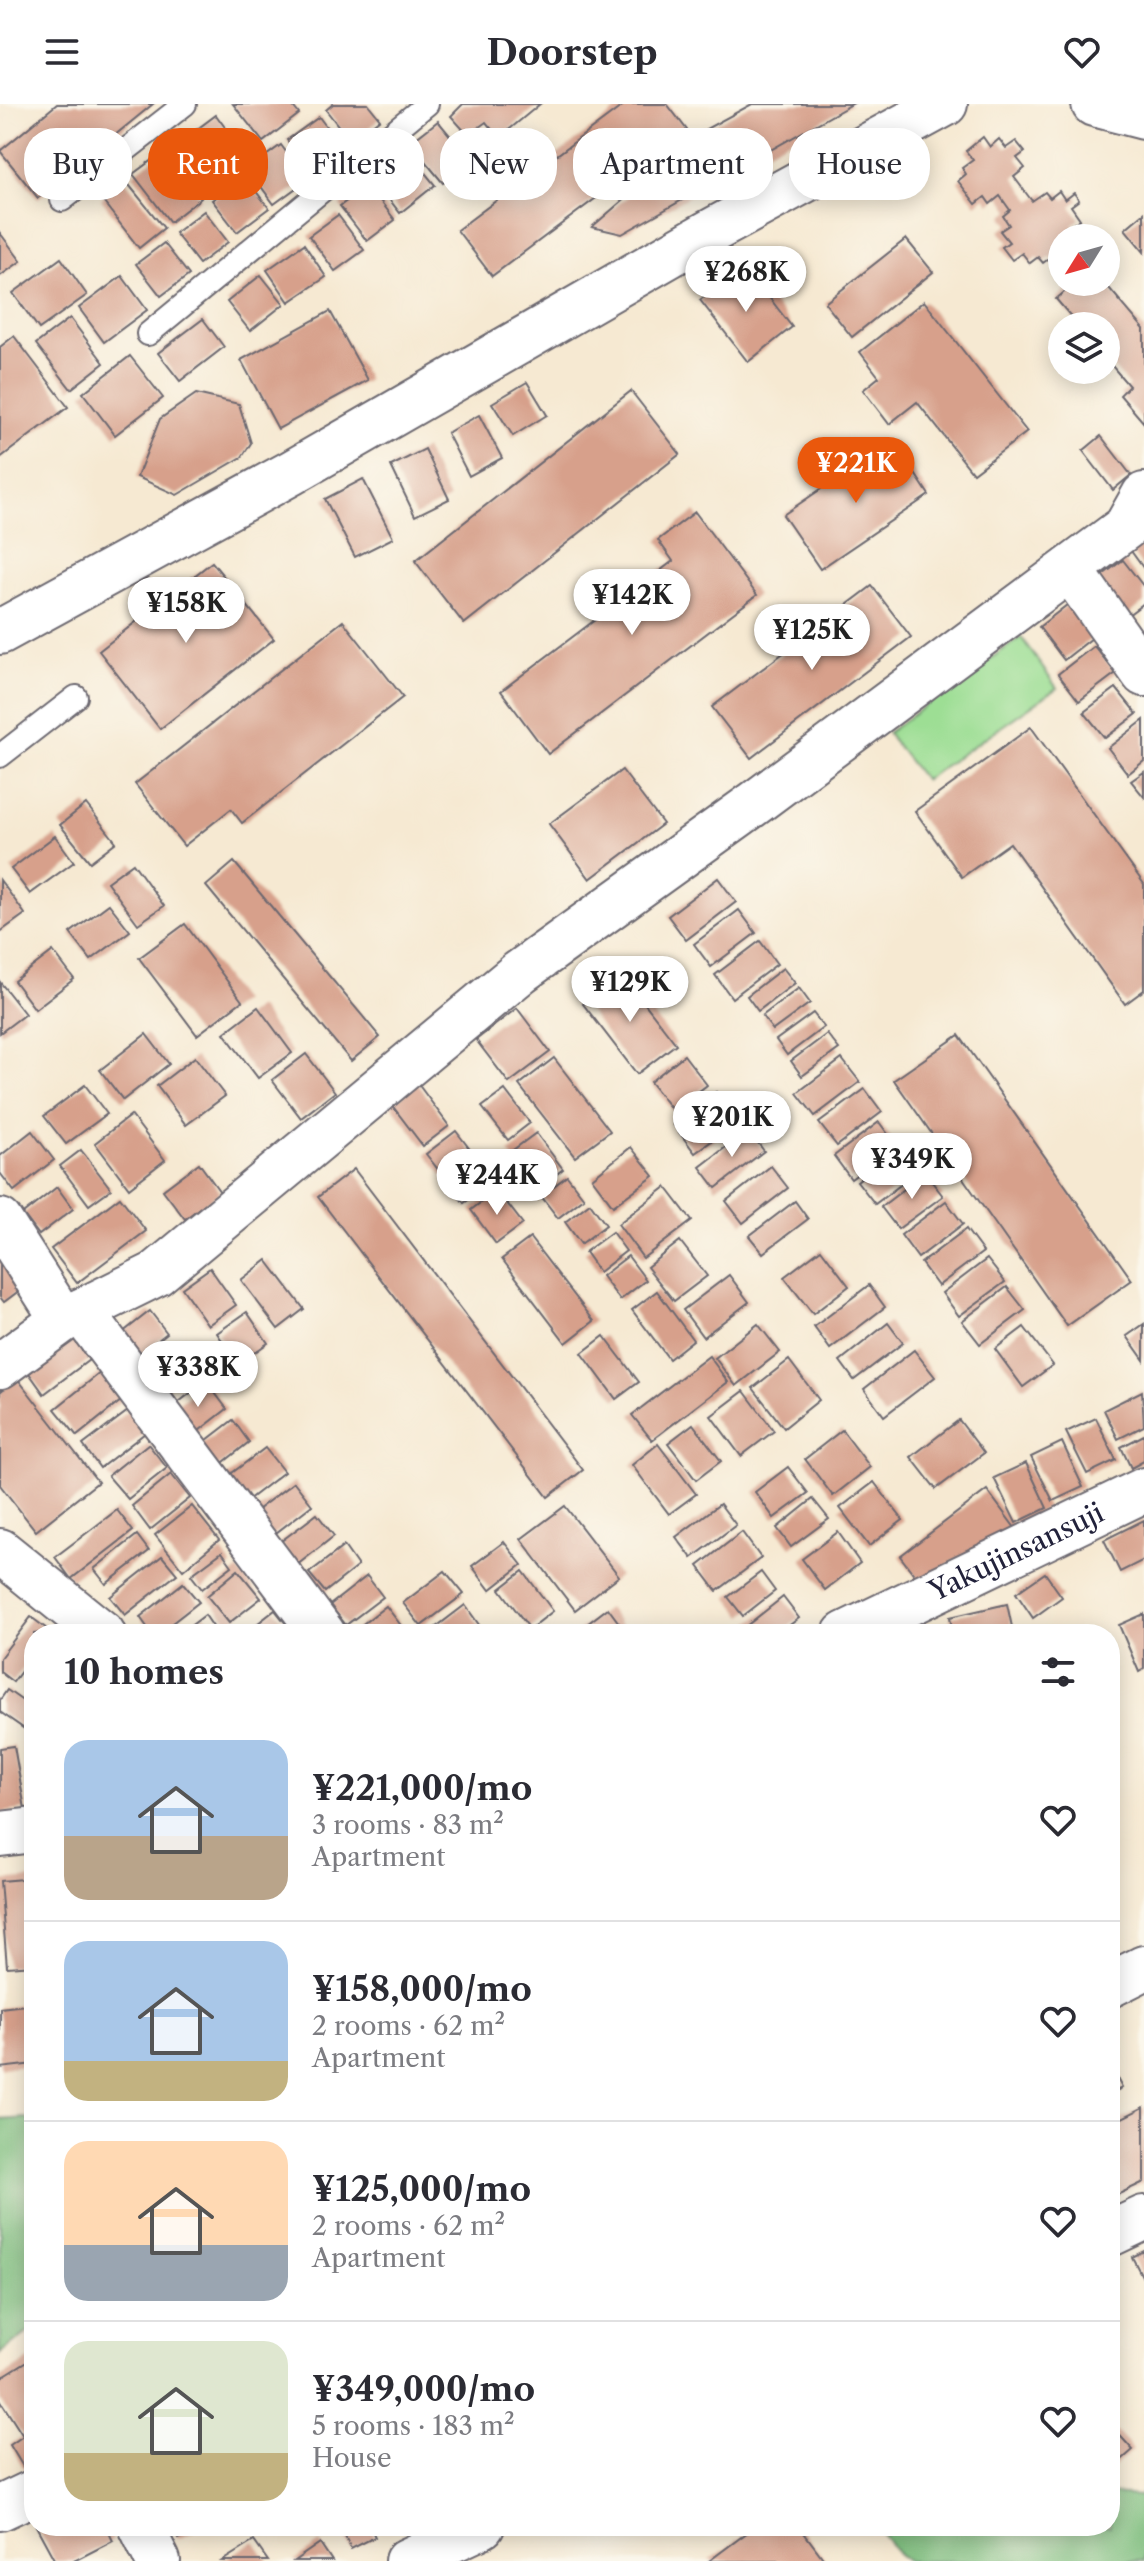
<!DOCTYPE html>
<meta charset="utf-8">
<style>
body{margin:0;font-family:"Libre Caslon Text",serif;background:#f7f7f7;color:#2b2b33;height:100vh;display:flex;flex-direction:column;font-size:30px;white-space:nowrap}
*{box-sizing:border-box;margin:0}
p{font-size:26px;color:#7c7c81}
.icon{flex:none;width:44px;height:44px;fill:none;stroke:currentColor;stroke-width:2;stroke-linecap:round;stroke-linejoin:round}
.map{position:relative;flex:1;overflow:hidden}
.details{position:absolute;left:24px;top:1520px;width:1096px;height:912px;display:flex;flex-direction:column;background:#fff;border-radius:32px;box-shadow:0 4px 20px #0003}
.details>*{flex:none}
.guide{position:absolute;left:24px;top:24px;width:1096px;height:72px;display:flex;gap:16px}
.needle{width:52px;rotate:233deg}
.controls{position:absolute;left:1048px;top:120px;display:grid;gap:16px}
.controls a{display:grid;place-items:center;width:72px;height:72px;border-radius:50%;background:#fff;box-shadow:0 4px 20px #0003;font-size:40px}
.price{position:absolute;translate:-50% -68px;padding:0 18px;border-radius:28px;background:#fff;color:#222;font-size:26px;line-height:52px;filter:drop-shadow(0 2px 4px #0008)}
.price::after{content:'';position:absolute;left:50%;top:48px;width:24px;height:18px;margin-left:-12px;background:inherit;clip-path:polygon(0 0,100% 0,50% 100%)}
.price.current{background:#ea580c;color:#fff}
ul{padding:0;list-style:none}
li{display:flex;align-items:center;gap:24px;height:200px;padding:0 40px}
li+li{border-top:2px solid #e1e1e2}
li span{display:grid;place-items:center;flex:none;width:224px;height:160px;border-radius:24px;color:#555}
li>.icon{margin-inline-start:auto}
span .icon{width:96px;height:96px;fill:#fffc;stroke-width:1}
li b{font-size:34px}
h2{display:flex;justify-content:space-between;align-items:center;height:96px;padding:0 40px;font-size:34px}
.tag{padding:0 28px;border-radius:32px;background:#fff;box-shadow:0 4px 20px #0003;font-size:28px;line-height:72px}
.tag.current{background:#ea580c;color:#fff}
header{display:flex;justify-content:space-between;align-items:center;height:104px;padding:0 40px;background:#fff;font-size:36px;font-weight:700}
.map>svg:first-child{display:block}
.green{fill:#9dde94;stroke:#608068;stroke-width:2}
.forest{fill:#7ebd7e;stroke:#50705c;stroke-width:2}
.building{fill:#d7a08b}
.lines{fill:none;stroke-linecap:round;stroke-linejoin:round}
.service-casing{stroke:#6c6870;stroke-width:26}
.minor-casing{stroke:#6c6870;stroke-width:48}
.tertiary-casing{stroke:#6c6870;stroke-width:48}
.service{stroke:#fff;stroke-width:22}
.minor{stroke:#fff;stroke-width:44}
.tertiary{stroke:#fff;stroke-width:44}
.labels{text-anchor:middle;dominant-baseline:central;stroke-width:8;stroke-linejoin:round;paint-order:stroke}
.street-label{font-size:28px;fill:#22223b;stroke:#fbf7ec}
</style>
<header><svg class="icon" aria-label="menu" viewBox="0 0 24 24"><path d="M4 6h16M4 12h16M4 18h16"/></svg>Doorstep<svg class="icon" aria-label="heart" viewBox="0 0 24 24"><path d="M12 20l-8-8c-3-5 5-10 8-4 3-6 11-1 8 4z"/></svg></header>
<div class="map">
<svg width="1144" height="2457" viewBox="0 0 1144 2457">
<rect width="100%" height="100%" fill="#fbf7ec"/>
<filter id="ink" filterUnits="userSpaceOnUse"><feTurbulence type="fractalNoise" baseFrequency=".0125" numOctaves="2"/><feDisplacementMap in="SourceGraphic" scale="16" xChannelSelector="R" yChannelSelector="G"/><feConvolveMatrix kernelMatrix="1 2 1 2 8 2 1 2 1" color-interpolation-filters="sRGB"/></filter>
<filter id="wash" filterUnits="userSpaceOnUse"><feTurbulence type="fractalNoise" baseFrequency=".006" numOctaves="4" result="noise"/><feDisplacementMap in="SourceGraphic" scale="32" xChannelSelector="R" yChannelSelector="G"/><feGaussianBlur stdDeviation="1.8" result="paint"/><feColorMatrix in="noise" values="0 0 0 0 0 0 0 0 0 0 0 0 0 0 0 0 0 1.4 0 .05"/><feComposite in="paint" operator="in"/></filter>
<g filter="url(#wash)">
<rect width="100%" height="100%" fill="#f6e9d2"/>
<polygon class="green" points="1021,533 1057,584 924,676 887,629"/>
<g class="forest">
<polygon points="27,2014 34,2021 34,2224 0,2250 0,2016"/>
<polygon points="1144,2386 1144,2457 908,2457 899,2452 876,2422 1110,2422 1110,2390 1141,2392"/>
</g>
<g id="blocks">
<g class="building">
<polygon points="57,0 153,0 38,94 0,47"/>
<polygon points="233,0 291,0 299,10 263,38"/>
<polygon points="333,0 368,0 380,15 351,38 326,6"/>
<polygon points="463,0 540,0 499,34 486,18 468,31 451,12"/>
<polygon points="625,0 667,0 687,26 492,172 457,126"/>
<polygon points="752,0 852,0 622,130 592,123 704,26"/>
<polygon points="216,11 246,52 207,81 176,41"/>
<polygon points="319,13 343,45 311,69 287,36"/>
<polygon points="438,17 471,57 443,79 410,39"/>
<polygon points="983,33 990,43 999,35 1006,44 1016,37 1025,48 1017,54 1025,64 1014,73 1032,97 1045,88 1050,94 1059,87 1065,96 1074,89 1079,96 1071,102 1080,115 1072,121 1079,130 1074,134 1062,134 1062,153 1056,158 1051,153 1043,159 1038,153 1030,159 1022,149 1012,156 1002,143 1009,138 1000,127 1009,121 1003,112 1010,106 1000,92 990,100 985,93 976,100 958,77 966,70 962,64 973,56 966,47"/>
<polygon points="281,41 307,76 274,100 248,65"/>
<polygon points="164,47 201,94 170,118 133,70"/>
<polygon points="408,48 435,81 400,109 374,76"/>
<polygon points="244,72 269,104 237,128 212,96"/>
<polygon points="125,76 164,124 139,144 101,95"/>
<polygon points="368,81 395,116 367,137 340,102"/>
<polygon points="204,107 228,138 199,160 175,129"/>
<polygon points="1144,109 1144,148 1125,125"/>
<polygon points="338,111 364,146 335,167 309,132"/>
<polygon points="0,129 21,157 0,172"/>
<polygon points="906,135 933,168 852,233 825,199"/>
<polygon points="164,139 189,171 161,192 136,160"/>
<polygon points="304,140 326,173 289,198 267,166"/>
<polygon points="61,154 87,191 39,225 13,189"/>
<polygon points="745,162 792,223 748,258 700,196"/>
<polygon points="261,171 284,200 250,227 227,198"/>
<polygon points="122,172 147,206 104,238 79,204"/>
<polygon points="1076,178 1104,178 1144,225 1144,319 1120,291 1129,282 1106,255 1106,222 1079,222 1056,195"/>
<polygon points="924,197 1027,328 973,369 917,298 889,320 863,286 879,273 860,248"/>
<polygon points="330,207 368,276 278,325 241,256"/>
<polygon points="70,214 104,259 71,285 36,240"/>
<polygon points="203,215 224,243 180,277 158,249"/>
<polygon points="14,232 68,303 0,354 0,243"/>
<polygon points="130,252 163,294 115,331 83,289"/>
<polygon points="527,278 547,311 513,332 492,299"/>
<polygon points="631,287 680,350 464,520 415,457"/>
<polygon points="196,290 239,300 251,339 242,353 177,391 137,373 160,315"/>
<polygon points="479,311 502,354 469,372 447,329"/>
<polygon points="1101,332 1131,371 1113,386 1083,347"/>
<polygon points="893,336 929,391 820,465 783,411"/>
<polygon points="425,345 449,395 415,412 391,362"/>
<polygon points="363,375 393,434 355,453 325,395"/>
<polygon points="695,408 757,491 548,650 501,587 673,457 658,436"/>
<polygon points="1144,437 1144,465 1131,447"/>
<polygon points="1123,456 1144,483 1144,499 1124,514 1096,476"/>
<polygon points="212,458 274,535 160,625 99,547"/>
<polygon points="872,482 911,533 751,654 712,603"/>
<polygon points="1067,501 1092,534 1064,556 1039,523"/>
<polygon points="343,517 403,593 242,719 231,705 184,742 135,680"/>
<polygon points="1094,542 1116,569 1079,597 1058,570"/>
<polygon points="1116,584 1137,610 1105,634 1084,608"/>
<polygon points="1144,616 1144,657 1128,670 1108,644"/>
<polygon points="1031,623 1144,780 1144,886 1125,900 1010,739 962,773 915,707"/>
<polygon points="622,666 663,720 590,775 549,720"/>
<polygon points="1144,668 1144,693 1131,677"/>
<polygon points="86,700 116,738 90,758 60,721"/>
<polygon points="55,732 74,758 30,790 11,765"/>
<polygon points="234,758 380,933 351,957 206,782"/>
<polygon points="133,759 164,802 138,820 107,778"/>
<polygon points="718,774 736,798 686,836 668,812"/>
<polygon points="0,776 25,810 0,828"/>
<polygon points="109,800 130,827 91,856 70,829"/>
<polygon points="739,806 756,829 711,863 694,840"/>
<polygon points="185,820 242,897 197,931 139,854"/>
<polygon points="760,837 777,860 732,894 715,871"/>
<polygon points="53,847 74,875 35,905 14,877"/>
<polygon points="783,864 795,879 758,907 747,892"/>
<polygon points="622,870 676,940 637,970 583,900"/>
<polygon points="0,878 25,910 0,929"/>
<polygon points="799,884 810,899 773,926 762,912"/>
<polygon points="258,903 292,949 258,974 224,929"/>
<polygon points="517,904 550,948 509,979 476,936"/>
<polygon points="813,909 824,923 787,951 776,936"/>
<polygon points="146,930 169,960 123,996 100,966"/>
<polygon points="827,930 839,945 802,972 791,957"/>
<polygon points="959,931 1132,1176 1067,1222 894,976"/>
<polygon points="306,950 335,988 301,1014 272,976"/>
<polygon points="684,951 707,981 673,1007 650,978"/>
<polygon points="195,953 225,992 186,1021 157,982"/>
<polygon points="554,954 610,1027 575,1053 519,981"/>
<polygon points="842,955 860,978 815,1012 797,989"/>
<polygon points="418,980 449,1022 423,1042 391,1000"/>
<polygon points="85,981 107,1010 66,1040 44,1012"/>
<polygon points="865,985 882,1008 837,1042 819,1019"/>
<polygon points="505,986 530,1019 508,1036 482,1003"/>
<polygon points="716,988 739,1017 695,1049 673,1020"/>
<polygon points="131,1011 165,1056 129,1084 95,1039"/>
<polygon points="879,1018 896,1041 851,1075 834,1052"/>
<polygon points="748,1026 764,1047 716,1084 700,1063"/>
<polygon points="32,1027 54,1056 14,1087 0,1069 0,1052"/>
<polygon points="456,1027 494,1077 464,1099 426,1050"/>
<polygon points="536,1029 563,1065 537,1086 509,1049"/>
<polygon points="631,1043 654,1072 613,1102 592,1074"/>
<polygon points="902,1043 920,1066 875,1100 857,1077"/>
<polygon points="81,1046 111,1085 89,1101 60,1062"/>
<polygon points="199,1059 220,1088 185,1115 163,1086"/>
<polygon points="771,1062 788,1084 743,1119 726,1097"/>
<polygon points="354,1065 583,1366 548,1393 318,1093"/>
<polygon points="925,1069 943,1092 898,1125 881,1103"/>
<polygon points="567,1072 584,1094 558,1114 541,1092"/>
<polygon points="57,1083 73,1105 39,1131 23,1110"/>
<polygon points="666,1083 692,1117 643,1154 618,1120"/>
<polygon points="497,1086 523,1120 496,1140 471,1106"/>
<polygon points="120,1093 146,1127 77,1179 51,1145"/>
<polygon points="795,1097 808,1115 763,1149 749,1132"/>
<polygon points="946,1097 963,1120 918,1154 901,1131"/>
<polygon points="590,1099 606,1121 581,1140 565,1118"/>
<polygon points="966,1125 983,1148 938,1182 921,1159"/>
<polygon points="612,1128 626,1147 599,1168 585,1148"/>
<polygon points="530,1134 594,1217 566,1239 502,1155"/>
<polygon points="680,1137 707,1172 674,1197 647,1163"/>
<polygon points="821,1145 849,1182 813,1210 784,1173"/>
<polygon points="0,1151 24,1183 4,1198 0,1193"/>
<polygon points="628,1152 646,1176 620,1196 602,1172"/>
<polygon points="987,1155 1005,1178 959,1212 942,1189"/>
<polygon points="267,1156 304,1205 278,1225 241,1176"/>
<polygon points="210,1164 236,1201 208,1221 182,1184"/>
<polygon points="729,1171 749,1198 703,1233 683,1206"/>
<polygon points="869,1181 885,1203 830,1245 814,1223"/>
<polygon points="1007,1183 1025,1206 980,1240 962,1217"/>
<polygon points="657,1187 693,1236 669,1255 632,1206"/>
<polygon points="150,1207 167,1229 134,1255 117,1233"/>
<polygon points="247,1208 268,1239 238,1260 217,1229"/>
<polygon points="888,1219 903,1239 854,1276 840,1257"/>
<polygon points="758,1220 780,1248 736,1282 715,1254"/>
<polygon points="1144,1220 1144,1256 1127,1232"/>
<polygon points="1024,1223 1053,1261 1023,1283 995,1245"/>
<polygon points="604,1232 639,1278 616,1295 582,1249"/>
<polygon points="74,1235 89,1256 44,1290 29,1269"/>
<polygon points="177,1241 194,1264 159,1290 142,1268"/>
<polygon points="914,1246 935,1273 884,1312 864,1285"/>
<polygon points="709,1252 728,1278 652,1336 632,1311"/>
<polygon points="789,1256 819,1296 784,1324 753,1284"/>
<polygon points="100,1269 122,1296 77,1332 55,1305"/>
<polygon points="17,1274 98,1378 36,1427 0,1381 0,1288"/>
<polygon points="206,1277 227,1305 191,1333 170,1305"/>
<polygon points="744,1287 774,1327 741,1352 711,1312"/>
<polygon points="1142,1287 1144,1322 1118,1335 1104,1306"/>
<polygon points="128,1307 145,1329 100,1364 83,1341"/>
<polygon points="1096,1314 1116,1356 1087,1370 1066,1328"/>
<polygon points="233,1316 249,1338 215,1365 198,1343"/>
<polygon points="959,1316 984,1349 936,1385 911,1353"/>
<polygon points="693,1320 721,1357 696,1376 668,1339"/>
<polygon points="842,1326 870,1363 833,1392 805,1355"/>
<polygon points="1144,1331 1144,1357 1131,1364 1121,1343"/>
<polygon points="1062,1338 1083,1383 1053,1397 1031,1353"/>
<polygon points="148,1340 167,1364 128,1395 108,1372"/>
<polygon points="658,1340 696,1390 669,1410 632,1361"/>
<polygon points="265,1344 284,1368 244,1399 224,1375"/>
<polygon points="1026,1359 1047,1404 1016,1419 994,1374"/>
<polygon points="788,1363 808,1389 774,1414 755,1388"/>
<polygon points="171,1370 190,1394 150,1426 132,1402"/>
<polygon points="294,1378 312,1401 272,1432 253,1409"/>
<polygon points="874,1378 903,1416 869,1442 840,1404"/>
<polygon points="987,1386 1015,1424 919,1477 900,1452"/>
<polygon points="813,1395 829,1415 791,1443 777,1424"/>
<polygon points="720,1400 736,1421 692,1454 676,1433"/>
<polygon points="192,1402 219,1436 183,1466 155,1431"/>
<polygon points="565,1402 619,1472 575,1506 521,1435"/>
<polygon points="117,1406 133,1427 71,1475 55,1453"/>
<polygon points="317,1410 334,1432 297,1461 280,1438"/>
<polygon points="1144,1416 1144,1456 1120,1468 1104,1436"/>
<polygon points="742,1428 761,1454 717,1487 698,1462"/>
<polygon points="838,1428 860,1459 825,1486 802,1455"/>
<polygon points="137,1431 149,1447 106,1480 94,1465"/>
<polygon points="504,1438 522,1461 490,1486 472,1462"/>
<polygon points="344,1442 358,1462 325,1488 309,1469"/>
<polygon points="222,1448 232,1462 202,1485 191,1471"/>
<polygon points="162,1452 177,1470 125,1511 110,1493"/>
<polygon points="238,1466 261,1494 229,1519 207,1492"/>
<polygon points="445,1467 464,1490 421,1522 403,1499"/>
<polygon points="523,1467 553,1507 530,1525 500,1485"/>
<polygon points="761,1468 775,1487 743,1512 728,1493"/>
<polygon points="1045,1469 1062,1493 1033,1514 1016,1489"/>
<polygon points="367,1472 383,1493 346,1521 330,1501"/>
<polygon points="183,1479 199,1498 158,1530 152,1530 140,1513"/>
<polygon points="783,1493 799,1514 778,1530 751,1530 745,1523"/>
<polygon points="1007,1500 1012,1523 983,1530 953,1530 950,1513"/>
<polygon points="465,1501 482,1525 475,1530 427,1530"/>
<polygon points="386,1502 403,1524 395,1530 350,1530"/>
<polygon points="608,1504 627,1530 574,1530"/>
<polygon points="275,1506 294,1530 244,1530"/>
<polygon points="1144,1510 1144,1565 1139,1568 1119,1521"/>
<polygon points="205,1511 218,1530 180,1530"/>
<polygon points="31,1513 51,1528 34,1530 34,1550 13,1578 0,1568 0,1554"/>
<polygon points="7,1586 34,1605 34,1614 26,1626 0,1608 0,1596"/>
<polygon points="14,1642 25,1705 0,1709 0,1644"/>
<polygon points="34,1774 34,1861 7,1863 0,1777"/>
<polygon points="34,1900 34,1960 0,1964 0,1904"/>
<polygon points="1110,1961 1122,1984 1110,1990"/>
<polygon points="1144,2003 1144,2078 1115,2092 1110,2081 1110,2020"/>
<polygon points="1144,2147 1144,2176 1132,2153"/>
<polygon points="34,2253 34,2361 25,2366 10,2341 23,2332 0,2296 0,2274"/>
<polygon points="1113,2324 1133,2346 1110,2366 1110,2326"/>
<polygon points="36,2422 106,2422 113,2437 74,2457 55,2457"/>
<polygon points="172,2422 205,2422 178,2435"/>
<polygon points="340,2422 370,2422 375,2433 351,2445"/>
<polygon points="756,2422 799,2422 825,2457 709,2457"/>
<polygon points="254,2437 268,2457 222,2457"/>
<polygon points="320,2439 332,2457 294,2457"/>
</g>
</g>
</g>
<g filter="url(#ink)">
<use href="#blocks" fill-opacity="0" stroke="#6c6870" stroke-width="2"/>
<g class="lines">
<g class="service-casing">
<g id="service">
<polyline points="62,96 185,0"/>
<polyline points="148,230 427,0"/>
<polyline points="0,652 76,593"/>
</g>
</g>
<g class="minor-casing">
<g id="minor">
<polyline points="1094,0 1144,13"/>
<polyline points="1070,465 1144,570"/>
<polyline points="0,1117 63,1216"/>
<polyline points="81,1207 323,1530"/>
<polyline points="0,1262 63,1216 156,1170 520,868 755,699 1126,423 1144,391"/>
<polyline points="0,1447 103,1530"/>
<path id="s1" d="M845,1530L1144,1386"/>
<polyline points="0,1730 34,1726"/>
<polyline points="1110,1881 1144,1864"/>
<polyline points="1110,2130 1144,2114"/>
<polyline points="0,2404 34,2388"/>
<polyline points="141,2422 158,2457"/>
<polyline points="407,2457 482,2422"/>
</g>
</g>
<g class="tertiary-casing">
<polyline id="tertiary" points="0,528 291,369 708,129 945,0"/>
</g>
<use href="#service" class="service"/>
<use href="#minor" class="minor"/>
<use href="#tertiary" class="tertiary"/>
</g>
</g>
<g class="labels">
<g class="street-label">
<text stroke="none"><textPath href="#s1" startOffset="190">Yakujinsansuji</textPath></text>
</g>
</g>
</svg>
<div class="controls">
<a><svg class="needle" viewBox="-14 -14 28 28"><path d="M0-13l5 13h-10z" fill="#e53935"/><path d="M0 13l5-13h-10z" fill="#7c7c81"/></svg></a>
<a><svg class="icon" aria-label="layers" viewBox="0 0 24 24"><path d="M12 4l9 5-9 5-9-5zM3 14l9 5 9-5"/></svg></a>
</div>
<b class="price" style="left:746px;top:210px">¥268K</b>
<b class="price current" style="left:856px;top:401px">¥221K</b>
<b class="price" style="left:632px;top:533px">¥142K</b>
<b class="price" style="left:186px;top:541px">¥158K</b>
<b class="price" style="left:812px;top:568px">¥125K</b>
<b class="price" style="left:630px;top:920px">¥129K</b>
<b class="price" style="left:732px;top:1055px">¥201K</b>
<b class="price" style="left:912px;top:1097px">¥349K</b>
<b class="price" style="left:497px;top:1113px">¥244K</b>
<b class="price" style="left:198px;top:1305px">¥338K</b>
<div class="guide">
<a class="tag">Buy</a>
<a class="tag current">Rent</a>
<a class="tag">Filters</a>
<a class="tag">New</a>
<a class="tag">Apartment</a>
<a class="tag">House</a>
</div>
<section class="details">
<h2>10 homes<svg class="icon" aria-label="filters" viewBox="0 0 24 24"><path d="M4 7h16M4 17h16"/><circle cx="9" cy="7" r="2"/><circle cx="15" cy="17" r="2"/></svg></h2>
<ul>
<li><span style="background:linear-gradient(#a9c7e8 60%,#b9a48a 0)"><svg class="icon" aria-label="home" viewBox="0 0 24 24"><path d="M3 11l9-7 9 7M6 9v11h12V9"/></svg></span><div><b>¥221,000/mo</b><p>3 rooms · 83 m²</p><p>Apartment</p></div><svg class="icon" aria-label="heart" viewBox="0 0 24 24"><path d="M12 20l-8-8c-3-5 5-10 8-4 3-6 11-1 8 4z"/></svg></li>
<li><span style="background:linear-gradient(#a9c7e8 75%,#c2b280 0)"><svg class="icon" aria-label="home" viewBox="0 0 24 24"><path d="M3 11l9-7 9 7M6 9v11h12V9"/></svg></span><div><b>¥158,000/mo</b><p>2 rooms · 62 m²</p><p>Apartment</p></div><svg class="icon" aria-label="heart" viewBox="0 0 24 24"><path d="M12 20l-8-8c-3-5 5-10 8-4 3-6 11-1 8 4z"/></svg></li>
<li><span style="background:linear-gradient(#ffd9b3 65%,#9aa5b1 0)"><svg class="icon" aria-label="home" viewBox="0 0 24 24"><path d="M3 11l9-7 9 7M6 9v11h12V9"/></svg></span><div><b>¥125,000/mo</b><p>2 rooms · 62 m²</p><p>Apartment</p></div><svg class="icon" aria-label="heart" viewBox="0 0 24 24"><path d="M12 20l-8-8c-3-5 5-10 8-4 3-6 11-1 8 4z"/></svg></li>
<li><span style="background:linear-gradient(#dfe7d0 70%,#c2b280 0)"><svg class="icon" aria-label="home" viewBox="0 0 24 24"><path d="M3 11l9-7 9 7M6 9v11h12V9"/></svg></span><div><b>¥349,000/mo</b><p>5 rooms · 183 m²</p><p>House</p></div><svg class="icon" aria-label="heart" viewBox="0 0 24 24"><path d="M12 20l-8-8c-3-5 5-10 8-4 3-6 11-1 8 4z"/></svg></li>
</ul>
</section>
</div>
